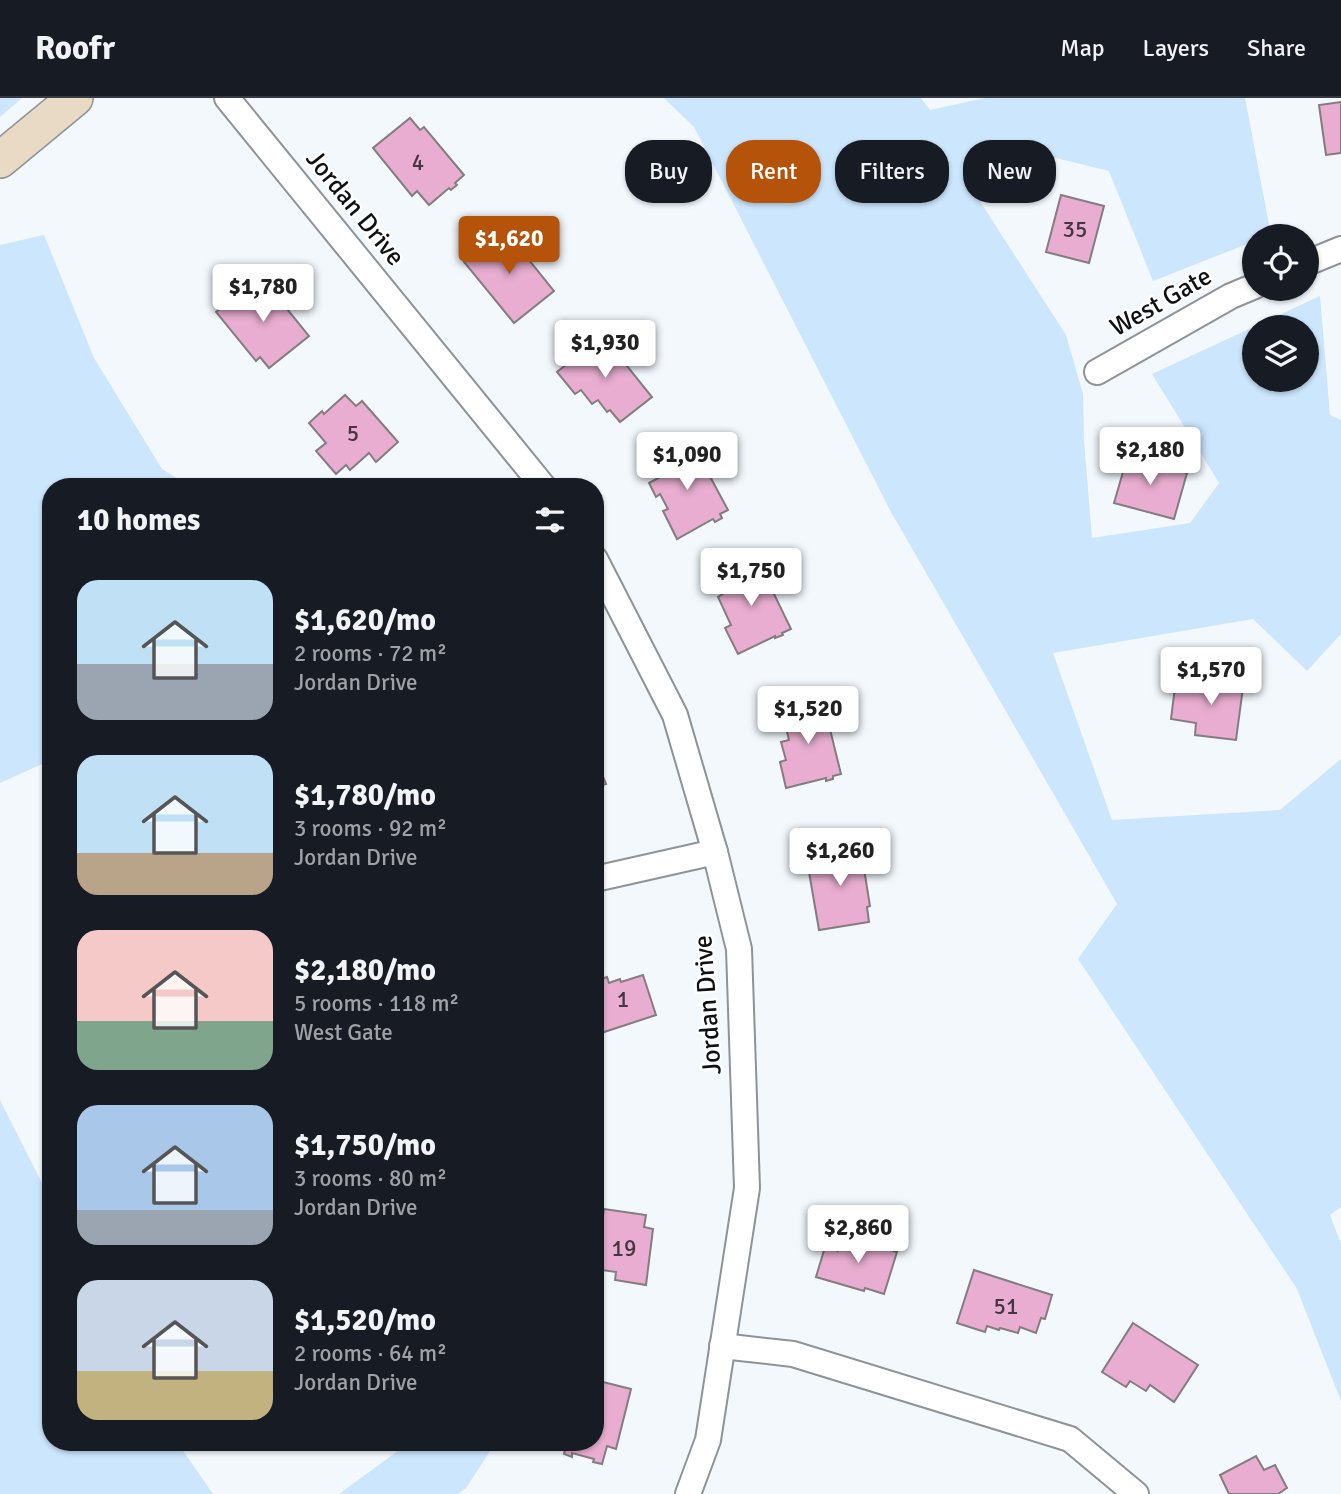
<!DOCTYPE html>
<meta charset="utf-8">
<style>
body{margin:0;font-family:Signika,sans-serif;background:#242831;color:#f1f3f6;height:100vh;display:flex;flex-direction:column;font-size:26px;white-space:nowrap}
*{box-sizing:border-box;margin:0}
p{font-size:23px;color:#9ea1a6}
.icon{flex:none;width:38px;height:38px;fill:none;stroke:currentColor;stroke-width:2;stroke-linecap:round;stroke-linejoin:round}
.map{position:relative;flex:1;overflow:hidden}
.details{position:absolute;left:42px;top:380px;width:562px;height:973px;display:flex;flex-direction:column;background:#171b24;border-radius:28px;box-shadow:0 2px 5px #0004}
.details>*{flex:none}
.hud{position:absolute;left:625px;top:42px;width:611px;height:63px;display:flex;gap:14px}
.fabs{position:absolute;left:1242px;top:126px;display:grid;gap:14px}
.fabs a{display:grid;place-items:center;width:77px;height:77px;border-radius:50%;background:#171b24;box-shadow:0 2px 5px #0004;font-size:35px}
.price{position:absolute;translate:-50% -60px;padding:0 16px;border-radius:7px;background:#fff;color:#222;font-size:23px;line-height:46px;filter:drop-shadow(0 2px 4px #0008)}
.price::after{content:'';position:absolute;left:50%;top:42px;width:21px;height:16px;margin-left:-10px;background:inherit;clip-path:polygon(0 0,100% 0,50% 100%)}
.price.current{background:#b45309;color:#fff}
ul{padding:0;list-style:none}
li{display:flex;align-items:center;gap:21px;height:175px;padding:0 35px}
li span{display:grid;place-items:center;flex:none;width:196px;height:140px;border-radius:21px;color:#555}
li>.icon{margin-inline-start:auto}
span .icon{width:84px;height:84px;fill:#fffc;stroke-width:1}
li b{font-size:30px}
h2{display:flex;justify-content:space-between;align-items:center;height:84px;padding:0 35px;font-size:30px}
.pill{padding:0 24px;border-radius:28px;background:#171b24;box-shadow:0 2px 5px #0004;font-size:24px;line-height:63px}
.pill.current{background:#b45309;color:#fff}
header{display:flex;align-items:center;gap:42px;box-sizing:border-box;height:98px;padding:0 35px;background:#171b24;border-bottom:2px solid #363941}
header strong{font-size:33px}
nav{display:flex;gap:38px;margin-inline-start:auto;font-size:24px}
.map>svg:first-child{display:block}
.green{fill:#cce6fd;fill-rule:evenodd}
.building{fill:#e8add0;stroke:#837d80;stroke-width:2}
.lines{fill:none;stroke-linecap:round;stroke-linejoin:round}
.minor-casing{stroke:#8e9397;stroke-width:28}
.secondary-casing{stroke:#8e9397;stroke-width:38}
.minor{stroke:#fff;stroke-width:24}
.secondary{stroke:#e8dac4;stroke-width:35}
.labels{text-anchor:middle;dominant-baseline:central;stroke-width:5;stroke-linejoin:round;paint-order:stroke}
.number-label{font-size:23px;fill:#453742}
.street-label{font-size:26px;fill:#0f1012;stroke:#fff}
</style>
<header>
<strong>Roofr</strong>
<nav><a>Map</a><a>Layers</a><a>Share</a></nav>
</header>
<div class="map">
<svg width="1341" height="1396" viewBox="0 0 1341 1396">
<rect width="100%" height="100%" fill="#f3f8fd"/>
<g class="green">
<polygon points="0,0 22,0 0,19"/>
<path d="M664,0H921L930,12L985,0H1245L1271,137L1255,138V143L1153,183L1109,73L1023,52L965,80L1066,237L1083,296L1084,342L1092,440L1190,425L1219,385L1152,276L1320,198L1330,317L1341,322V536L1307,573L1253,521L1053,555L1112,722L1280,712L1341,661V1109L1330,1117L1341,1146V1303L1297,1191L1078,861L1117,806L891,414L694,29ZM1307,229V282H1255V229Z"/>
<polygon points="44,137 94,260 162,371 189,388 51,388 51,662 0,685 0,147"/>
<polygon points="0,1002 51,1103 51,1344 177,1344 213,1396 0,1396"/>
<polygon points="410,1344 496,1344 466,1390 458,1396 339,1396"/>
</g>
<g class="building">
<polygon points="1341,4 1341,55 1326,57 1319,7"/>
<polygon points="410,20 420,32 424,29 464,77 455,85 457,87 451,92 449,90 429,107 417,93 412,98 373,50"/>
<polygon points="1061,97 1104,108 1089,165 1046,154"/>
<polygon points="504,131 554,193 514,225 464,164"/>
<polygon points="253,184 263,196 270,190 309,238 269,270 260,259 256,263 216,214"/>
<polygon points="603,238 652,299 620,324 610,312 607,314 598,302 592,306 581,292 575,296 557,274"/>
<polygon points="345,297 356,308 362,303 398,344 376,364 369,355 350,372 346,367 336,376 316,353 326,345 309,325 322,313 324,316"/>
<polygon points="692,345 728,412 720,416 722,420 715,424 713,421 677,441 663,413 668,411 660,396 656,399 649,385 662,378 654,365"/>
<polygon points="1127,355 1134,356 1137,361 1187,375 1174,421 1114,405 1123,374 1118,367 1121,358"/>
<polygon points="757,461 791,531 782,535 783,537 775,540 775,538 738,556 725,530 731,527 718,499 726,494 719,480"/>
<polygon points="1203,576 1244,582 1236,642 1195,637 1196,625 1171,621 1175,589 1201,593"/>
<polygon points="823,603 841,676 833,678 833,681 826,683 826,680 786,690 780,664 786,662 781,644 789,642 782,613"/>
<polygon points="595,659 606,686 595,690"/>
<polygon points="860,746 870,808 867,809 869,824 819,832 809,774 816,773 813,755"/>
<polygon points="643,877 656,917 595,937 595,881 597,880 598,882 607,879 609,885 620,881 621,884"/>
<polygon points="604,1111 646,1117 644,1129 653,1131 646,1187 615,1182 616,1174 595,1171"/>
<polygon points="842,1138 897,1154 884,1196 865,1190 864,1193 816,1179 825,1149 838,1153"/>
<polygon points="974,1172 1052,1197 1045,1221 1041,1220 1036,1235 1020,1229 1018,1235 1000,1230 999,1232 987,1228 985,1234 957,1225"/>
<polygon points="1133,1225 1198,1267 1174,1304 1150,1287 1146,1293 1130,1283 1126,1289 1102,1274"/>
<polygon points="595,1282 631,1291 616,1351 607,1348 602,1366 593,1364 594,1361 572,1355 572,1359 564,1356 565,1352 558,1351 560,1344 595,1344"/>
<polygon points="1256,1358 1264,1372 1275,1367 1287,1390 1278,1396 1229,1396 1220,1377"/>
</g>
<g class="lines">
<g class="minor-casing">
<g id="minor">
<polyline points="227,0 543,388"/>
<polyline points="1307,165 1341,151"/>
<polyline points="1097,274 1231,198 1255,188"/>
<polyline points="595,461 675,617 715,754 739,851 747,1090 708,1342 688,1396"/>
<polyline points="595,781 715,754"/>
<polyline points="722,1248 793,1256 1070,1341 1136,1396"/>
</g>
</g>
<g class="secondary-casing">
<polyline id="secondary" points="0,62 75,0"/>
</g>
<use href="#minor" class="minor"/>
<use href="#secondary" class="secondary"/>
</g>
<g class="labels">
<g class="number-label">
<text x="418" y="64">4</text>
<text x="1075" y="131">35</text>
<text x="353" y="335">5</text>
<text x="623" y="901">1</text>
<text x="624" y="1150">19</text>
<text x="1006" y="1208">51</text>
</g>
<g class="street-label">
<text transform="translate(355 110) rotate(51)">Jordan Drive</text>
<text transform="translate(1161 204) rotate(-30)">West Gate</text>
<text transform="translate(708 907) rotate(-94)">Jordan Drive</text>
</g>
</g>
</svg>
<div class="fabs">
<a><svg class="icon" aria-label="locate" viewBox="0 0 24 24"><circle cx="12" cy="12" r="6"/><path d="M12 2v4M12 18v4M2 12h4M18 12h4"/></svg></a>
<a><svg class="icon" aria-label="layers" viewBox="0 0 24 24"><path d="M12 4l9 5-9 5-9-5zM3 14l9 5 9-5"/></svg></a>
</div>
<b class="price current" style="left:509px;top:178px">$1,620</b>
<b class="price" style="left:263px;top:226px">$1,780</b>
<b class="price" style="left:605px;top:282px">$1,930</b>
<b class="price" style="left:1150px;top:389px">$2,180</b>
<b class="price" style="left:687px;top:394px">$1,090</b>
<b class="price" style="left:751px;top:510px">$1,750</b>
<b class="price" style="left:1211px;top:609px">$1,570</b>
<b class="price" style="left:808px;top:648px">$1,520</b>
<b class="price" style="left:840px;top:790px">$1,260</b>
<b class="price" style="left:858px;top:1167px">$2,860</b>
<div class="hud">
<a class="pill">Buy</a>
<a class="pill current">Rent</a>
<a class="pill">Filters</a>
<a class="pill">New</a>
</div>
<section class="details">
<h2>10 homes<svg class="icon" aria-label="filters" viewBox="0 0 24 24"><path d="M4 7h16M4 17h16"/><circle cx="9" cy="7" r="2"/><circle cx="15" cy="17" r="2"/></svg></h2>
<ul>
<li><span style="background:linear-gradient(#bfe0f5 60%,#9aa5b1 0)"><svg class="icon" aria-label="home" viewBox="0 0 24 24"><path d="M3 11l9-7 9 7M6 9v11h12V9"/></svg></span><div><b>$1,620/mo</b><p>2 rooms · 72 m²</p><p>Jordan Drive</p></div></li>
<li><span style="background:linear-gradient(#bfe0f5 70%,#b9a48a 0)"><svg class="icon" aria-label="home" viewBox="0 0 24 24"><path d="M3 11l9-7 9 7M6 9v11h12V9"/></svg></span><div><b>$1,780/mo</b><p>3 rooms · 92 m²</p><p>Jordan Drive</p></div></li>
<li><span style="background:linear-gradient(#f6c9c9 65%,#7fa58c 0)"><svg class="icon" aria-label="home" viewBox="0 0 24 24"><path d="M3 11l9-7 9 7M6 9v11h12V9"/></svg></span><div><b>$2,180/mo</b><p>5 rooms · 118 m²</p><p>West Gate</p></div></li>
<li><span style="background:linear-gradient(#a9c7e8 75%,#9aa5b1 0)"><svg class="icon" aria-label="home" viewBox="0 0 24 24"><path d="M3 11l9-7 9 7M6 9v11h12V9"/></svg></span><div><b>$1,750/mo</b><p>3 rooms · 80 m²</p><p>Jordan Drive</p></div></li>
<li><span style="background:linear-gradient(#c9d6e8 65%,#c2b280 0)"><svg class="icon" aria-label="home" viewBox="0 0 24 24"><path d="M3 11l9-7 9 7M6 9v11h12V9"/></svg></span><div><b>$1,520/mo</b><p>2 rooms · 64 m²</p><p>Jordan Drive</p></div></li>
</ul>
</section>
</div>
